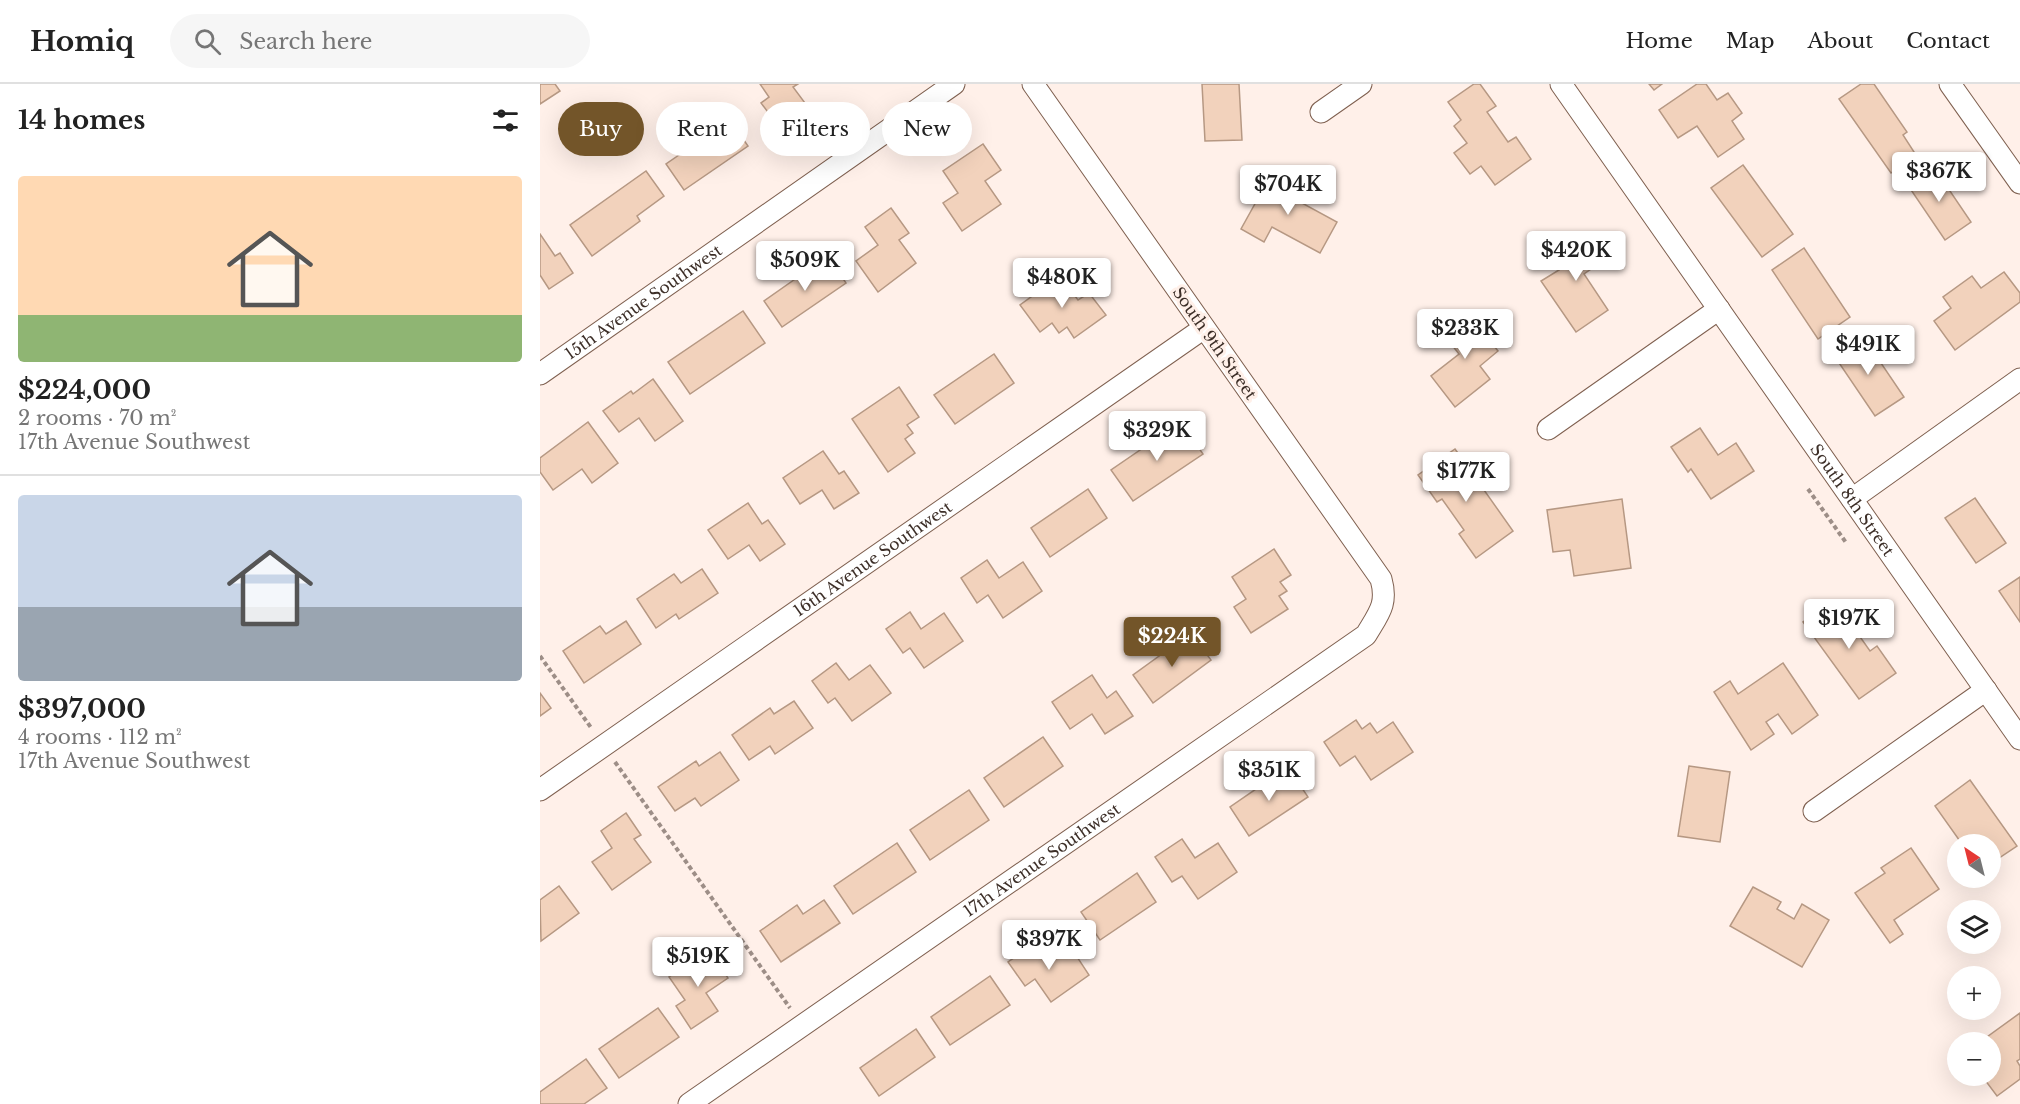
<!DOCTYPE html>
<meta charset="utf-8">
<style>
body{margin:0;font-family:"Libre Baskerville",serif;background:#f6f6f6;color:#222;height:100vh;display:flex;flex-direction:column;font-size:22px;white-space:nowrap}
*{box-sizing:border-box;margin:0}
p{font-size:20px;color:#767676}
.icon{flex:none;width:33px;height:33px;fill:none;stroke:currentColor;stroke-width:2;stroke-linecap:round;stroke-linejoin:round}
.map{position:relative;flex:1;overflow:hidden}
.details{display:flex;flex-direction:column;background:#fff;width:540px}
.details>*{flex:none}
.guide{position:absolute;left:18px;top:18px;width:570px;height:54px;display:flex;gap:12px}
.needle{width:39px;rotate:325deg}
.controls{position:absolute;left:1407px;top:750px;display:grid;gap:12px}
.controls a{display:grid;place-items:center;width:54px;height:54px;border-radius:50%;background:#fff;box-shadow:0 6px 24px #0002;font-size:30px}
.price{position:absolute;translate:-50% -51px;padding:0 14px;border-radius:6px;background:#fff;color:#222;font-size:20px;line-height:39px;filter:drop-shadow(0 2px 3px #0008)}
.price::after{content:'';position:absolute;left:50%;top:36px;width:18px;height:14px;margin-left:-9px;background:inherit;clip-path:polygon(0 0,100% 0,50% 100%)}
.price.current{background:#735529;color:#fff}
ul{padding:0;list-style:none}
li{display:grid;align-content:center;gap:12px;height:318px;padding:0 18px}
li+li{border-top:2px solid #e0e0e0}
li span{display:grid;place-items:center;height:186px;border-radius:6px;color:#555}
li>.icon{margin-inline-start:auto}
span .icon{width:108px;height:108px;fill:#fffc;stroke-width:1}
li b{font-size:26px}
h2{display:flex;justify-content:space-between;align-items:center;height:72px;padding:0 18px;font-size:26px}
.pill{padding:0 21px;border-radius:27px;background:#fff;box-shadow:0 6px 24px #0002;font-size:21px;line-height:54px}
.pill.current{background:#735529;color:#fff}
header{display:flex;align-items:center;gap:36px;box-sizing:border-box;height:84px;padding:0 30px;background:#fff;border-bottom:2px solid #e0e0e0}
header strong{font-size:28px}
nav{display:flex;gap:33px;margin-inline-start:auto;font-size:21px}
.search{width:420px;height:54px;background:#f6f6f6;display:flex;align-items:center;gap:15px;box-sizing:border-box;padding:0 21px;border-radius:33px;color:#767676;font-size:22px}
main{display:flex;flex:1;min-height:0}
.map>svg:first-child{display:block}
.building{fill:#f2d2bc;stroke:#b69883;stroke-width:1.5}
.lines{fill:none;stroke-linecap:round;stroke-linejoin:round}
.minor-casing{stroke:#7f6050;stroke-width:23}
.path{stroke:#9d8e87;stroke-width:4;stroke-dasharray:4.5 3;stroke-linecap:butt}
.minor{stroke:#fff;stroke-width:21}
.labels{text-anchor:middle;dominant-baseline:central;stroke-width:6;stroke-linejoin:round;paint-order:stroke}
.street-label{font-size:16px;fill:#3d2f28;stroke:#fff0e9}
</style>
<header>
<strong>Homiq</strong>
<div class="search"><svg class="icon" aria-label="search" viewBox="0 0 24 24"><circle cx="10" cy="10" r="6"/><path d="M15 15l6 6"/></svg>Search here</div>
<nav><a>Home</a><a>Map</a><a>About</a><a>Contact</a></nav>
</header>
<main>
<section class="details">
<h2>14 homes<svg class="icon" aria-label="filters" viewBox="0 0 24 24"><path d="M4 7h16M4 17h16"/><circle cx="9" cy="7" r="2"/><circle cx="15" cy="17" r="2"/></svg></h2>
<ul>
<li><span style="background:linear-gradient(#ffd9b3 75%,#8fb573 0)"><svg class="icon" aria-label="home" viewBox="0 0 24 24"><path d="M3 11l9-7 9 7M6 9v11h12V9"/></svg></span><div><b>$224,000</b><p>2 rooms · 70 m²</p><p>17th Avenue Southwest</p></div></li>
<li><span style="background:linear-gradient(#c9d6e8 60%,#9aa5b1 0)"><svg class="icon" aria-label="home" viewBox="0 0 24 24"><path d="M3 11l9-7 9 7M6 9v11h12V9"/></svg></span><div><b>$397,000</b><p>4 rooms · 112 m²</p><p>17th Avenue Southwest</p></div></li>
</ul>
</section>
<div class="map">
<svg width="1480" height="1020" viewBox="0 0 1480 1020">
<rect width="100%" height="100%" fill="#fff0e9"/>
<g class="building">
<polygon points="0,0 15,0 20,7 0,20"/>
<polygon points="220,0 258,0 253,3 268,23 240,44 221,19 229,13"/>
<polygon points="662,0 699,0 702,56 665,57"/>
<polygon points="934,0 940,0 956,22 947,28 968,58 976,53 991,75 955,101 941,82 930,90 914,69 927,59 914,42 921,36 908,18"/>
<polygon points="1109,0 1122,0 1114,6"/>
<polygon points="1157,0 1166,0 1177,16 1188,9 1202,29 1192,37 1204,55 1178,73 1157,42 1138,54 1119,26"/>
<polygon points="1321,0 1334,0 1367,48 1363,51 1376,71 1351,89 1299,15"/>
<polygon points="190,36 208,62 144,106 126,80"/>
<polygon points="443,60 461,86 445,97 461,120 422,147 403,119 418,109 403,87"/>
<polygon points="1203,81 1253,150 1222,173 1171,104"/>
<polygon points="1393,82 1431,138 1405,156 1367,100"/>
<polygon points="106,87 124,112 97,132 100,137 52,172 30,141"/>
<polygon points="731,91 765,109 760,118 797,138 780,169 732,143 724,158 701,145"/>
<polygon points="351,124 369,149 359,156 376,179 338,208 316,177 338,161 325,143"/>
<polygon points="1045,148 1064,176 1044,190 1068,226 1036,248 1001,197 1019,186 1009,172"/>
<polygon points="0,150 15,172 20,169 33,189 9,205 0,191"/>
<polygon points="1264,164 1310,233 1278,255 1232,186"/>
<polygon points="288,172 306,199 242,243 224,217"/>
<polygon points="1464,188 1480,209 1480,218 1415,266 1394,237 1411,224 1403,213 1432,192 1441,204"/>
<polygon points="520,192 538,216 549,209 566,231 534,254 527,243 519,249 512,239 500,248 480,221"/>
<polygon points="203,227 225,259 150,310 128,278"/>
<polygon points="926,227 958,267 940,282 950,295 915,323 891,292 919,270 901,247"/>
<polygon points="1322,251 1364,313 1335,332 1293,270"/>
<polygon points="454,270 474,299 415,340 394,311"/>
<polygon points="113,295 143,337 115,357 99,334 79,348 63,327 91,307 93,310"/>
<polygon points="359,303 379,333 367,341 373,349 365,355 375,369 348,388 312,335"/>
<polygon points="48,338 78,379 52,399 42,385 13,406 0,388 0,374"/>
<polygon points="641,338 663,370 593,417 571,386"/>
<polygon points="1160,344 1178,371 1196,359 1214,387 1171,415 1151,385 1148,388 1131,363"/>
<polygon points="915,365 973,447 936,474 919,450 924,446 902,415 897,418 878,391"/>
<polygon points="283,367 299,390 304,387 319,409 294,425 282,406 260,420 243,394"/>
<polygon points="548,405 567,434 510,473 491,444"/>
<polygon points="1435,414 1466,459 1436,479 1405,434"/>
<polygon points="1082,415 1091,484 1034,492 1030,466 1013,468 1007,426"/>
<polygon points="208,419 222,440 228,436 245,460 220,477 209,461 188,475 168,446"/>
<polygon points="734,465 751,491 740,498 747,507 739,512 748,525 711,549 694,523 706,515 692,493"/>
<polygon points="447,476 459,494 483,478 502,507 463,534 448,511 437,519 421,494"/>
<polygon points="162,485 178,509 139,535 136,530 116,544 97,515 134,490 141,499"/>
<polygon points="1480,493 1480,538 1459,507"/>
<polygon points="1294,516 1330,567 1337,562 1356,589 1319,615 1263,538"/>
<polygon points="370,528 381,545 404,529 423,557 384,584 370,564 363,569 346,545"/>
<polygon points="86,537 101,560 44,599 23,567 60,542 66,550"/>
<polygon points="651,549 671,576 613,619 593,591"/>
<polygon points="296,579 309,596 330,581 351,609 312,637 295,614 288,619 272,597"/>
<polygon points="1243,579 1278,631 1252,650 1238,630 1226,638 1234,650 1211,666 1174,608 1190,597 1198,610"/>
<polygon points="552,591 567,614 576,607 593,632 565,650 552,630 530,645 512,618"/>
<polygon points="0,609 11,624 0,632"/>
<polygon points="254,617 273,644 235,670 230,662 209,676 192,651 230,624 234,630"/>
<polygon points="816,636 822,645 830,639 837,649 853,638 873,668 831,696 815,672 800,682 784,658"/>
<polygon points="503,653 523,682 464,723 444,694"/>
<polygon points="180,668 199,696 161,722 155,714 135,727 118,703 156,677 159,682"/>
<polygon points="1149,682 1190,688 1180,758 1138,752"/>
<polygon points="748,683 768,713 709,752 690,723"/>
<polygon points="1430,696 1477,762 1450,780 1450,760 1422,760 1395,722"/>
<polygon points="429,706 449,736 390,776 370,746"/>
<polygon points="86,729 101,751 94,755 111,778 72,806 52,778 72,764 61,747"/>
<polygon points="642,755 655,774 678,759 697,788 658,815 642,792 632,798 615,773"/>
<polygon points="357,759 376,788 313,830 294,802"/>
<polygon points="1371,764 1399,805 1354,836 1363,850 1350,859 1315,809 1345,789 1341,784"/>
<polygon points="597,789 616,818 560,856 541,828"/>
<polygon points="19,802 39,829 1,857 0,816"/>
<polygon points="1213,803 1241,818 1237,825 1254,835 1262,820 1289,836 1262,883 1190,842"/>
<polygon points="284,816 300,839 241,878 220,847 257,821 263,830"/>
<polygon points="495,859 508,878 530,862 549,891 511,918 495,895 485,902 468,878"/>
<polygon points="169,866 188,894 166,909 178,927 151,945 136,922 145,916 129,893"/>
<polygon points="450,892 470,921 410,961 391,933"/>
<polygon points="118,924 139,953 79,994 59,965"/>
<polygon points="1480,929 1480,975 1477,977 1480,982 1480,995 1457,1012 1442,992 1450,992 1450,958 1440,958"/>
<polygon points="376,945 395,973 339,1012 320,984"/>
<polygon points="46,975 67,1004 44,1020 0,1020 0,1008"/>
</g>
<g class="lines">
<g class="minor-casing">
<g id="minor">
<path id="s1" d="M1021,0L1480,655"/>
<polyline points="1410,0 1480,99"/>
<polyline points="781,28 821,0"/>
<path id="s2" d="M0,290L414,0"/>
<polyline points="1008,345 1179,225"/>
<polyline points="1312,415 1480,295"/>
<path id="s3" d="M0,706L664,244"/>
<polyline points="1274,727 1446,606"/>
<path id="s4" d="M149,1020L826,551C839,529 848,520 841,495L493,0"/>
</g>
</g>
<g class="path">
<polyline points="1268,405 1307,460"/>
<polyline points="0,572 52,645"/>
<polyline points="75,678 250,924"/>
</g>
<use href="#minor" class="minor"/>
</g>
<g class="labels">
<g class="street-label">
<text stroke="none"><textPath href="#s2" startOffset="126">15th Avenue Southwest</textPath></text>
<text transform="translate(675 259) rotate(55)">South 9th Street</text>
<text stroke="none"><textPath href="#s1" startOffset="508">South 8th Street</textPath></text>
<text stroke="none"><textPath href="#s3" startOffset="405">16th Avenue Southwest</textPath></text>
<text stroke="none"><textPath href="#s4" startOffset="429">17th Avenue Southwest</textPath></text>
</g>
</g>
</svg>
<div class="controls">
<a><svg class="needle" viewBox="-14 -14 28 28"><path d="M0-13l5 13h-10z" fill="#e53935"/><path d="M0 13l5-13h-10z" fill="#767676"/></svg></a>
<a><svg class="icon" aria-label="layers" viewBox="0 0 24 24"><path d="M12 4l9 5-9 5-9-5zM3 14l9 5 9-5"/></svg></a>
<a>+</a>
<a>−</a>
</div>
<b class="price" style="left:1399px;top:119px">$367K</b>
<b class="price" style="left:748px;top:132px">$704K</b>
<b class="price" style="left:1036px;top:198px">$420K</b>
<b class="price" style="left:265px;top:208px">$509K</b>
<b class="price" style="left:522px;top:225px">$480K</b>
<b class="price" style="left:925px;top:276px">$233K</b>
<b class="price" style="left:1328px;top:292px">$491K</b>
<b class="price" style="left:617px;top:378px">$329K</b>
<b class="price" style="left:926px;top:419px">$177K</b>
<b class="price" style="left:1309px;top:566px">$197K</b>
<b class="price current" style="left:632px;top:584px">$224K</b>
<b class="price" style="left:729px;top:718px">$351K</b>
<b class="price" style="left:509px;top:887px">$397K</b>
<b class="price" style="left:158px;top:904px">$519K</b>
<div class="guide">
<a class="pill current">Buy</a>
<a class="pill">Rent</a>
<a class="pill">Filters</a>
<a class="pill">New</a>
</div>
</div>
</main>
